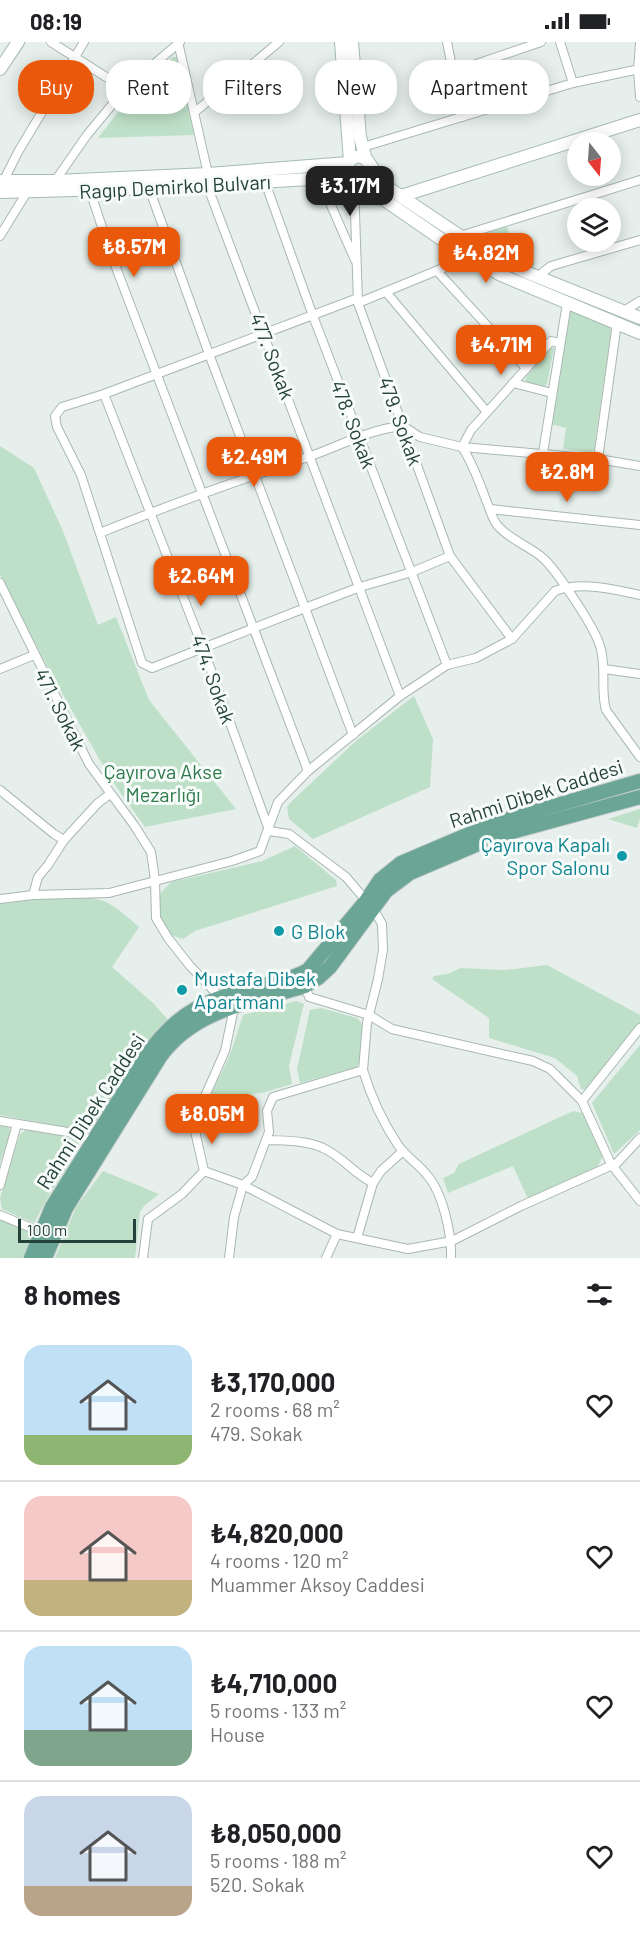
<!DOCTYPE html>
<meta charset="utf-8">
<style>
body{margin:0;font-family:Barlow,sans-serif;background:#f6f6f6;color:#202124;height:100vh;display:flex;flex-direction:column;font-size:22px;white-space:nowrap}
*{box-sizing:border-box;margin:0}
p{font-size:20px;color:#757577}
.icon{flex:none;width:33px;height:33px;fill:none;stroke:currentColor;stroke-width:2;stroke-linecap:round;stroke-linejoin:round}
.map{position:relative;height:1216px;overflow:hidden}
.drawer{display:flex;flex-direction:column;background:#fff;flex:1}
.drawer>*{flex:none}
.banner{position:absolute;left:18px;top:18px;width:604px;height:54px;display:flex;gap:12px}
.needle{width:39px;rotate:163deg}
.controls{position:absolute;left:567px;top:90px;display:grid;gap:12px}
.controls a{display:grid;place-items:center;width:54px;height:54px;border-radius:50%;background:#fff;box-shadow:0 3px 15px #0003;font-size:30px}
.scale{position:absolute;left:18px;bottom:15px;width:118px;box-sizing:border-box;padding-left:6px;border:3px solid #24423a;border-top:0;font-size:16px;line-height:21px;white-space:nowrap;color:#24423a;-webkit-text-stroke:4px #f7fbf9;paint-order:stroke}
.price{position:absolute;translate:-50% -51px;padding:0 14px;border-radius:12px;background:#ea580c;color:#fff;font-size:20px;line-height:39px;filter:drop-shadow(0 2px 3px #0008)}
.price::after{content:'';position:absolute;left:50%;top:36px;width:18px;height:14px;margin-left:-9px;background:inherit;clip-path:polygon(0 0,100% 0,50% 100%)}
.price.active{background:#222;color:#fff}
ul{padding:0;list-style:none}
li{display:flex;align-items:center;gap:18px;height:150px;padding:0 24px}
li+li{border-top:2px solid #e0e0e0}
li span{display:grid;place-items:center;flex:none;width:168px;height:120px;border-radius:18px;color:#555}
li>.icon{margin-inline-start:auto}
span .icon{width:72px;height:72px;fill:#fffc;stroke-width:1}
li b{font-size:26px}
h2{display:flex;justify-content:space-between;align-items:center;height:72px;padding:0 24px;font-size:26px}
.pill{padding:0 21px;border-radius:24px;background:#fff;box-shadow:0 3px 15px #0003;font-size:21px;line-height:54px}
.pill.active{background:#ea580c;color:#fff}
.status{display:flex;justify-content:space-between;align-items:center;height:42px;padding:0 30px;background:#fff;direction:ltr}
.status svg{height:16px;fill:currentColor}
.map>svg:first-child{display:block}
.green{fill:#bfe0c8}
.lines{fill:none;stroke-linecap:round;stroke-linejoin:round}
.street-casing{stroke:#a8b8b2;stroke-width:10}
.secondary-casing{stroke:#a4bbb3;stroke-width:14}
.primary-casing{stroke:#c2cac8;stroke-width:16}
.street{stroke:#fff;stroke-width:8}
.secondary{stroke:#fff;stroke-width:12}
.primary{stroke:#6aa596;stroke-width:14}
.culture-dot{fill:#0f9aa8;stroke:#f7fbf9;stroke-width:2}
.labels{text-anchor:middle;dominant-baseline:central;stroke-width:6;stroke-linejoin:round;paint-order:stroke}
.street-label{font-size:20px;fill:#24423a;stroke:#f7fbf9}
.park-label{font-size:20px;fill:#2d7a4b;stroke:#f7fbf9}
.culture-label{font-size:20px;fill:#0d838f;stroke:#f7fbf9;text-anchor:start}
</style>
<div class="status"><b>08:19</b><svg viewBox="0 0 49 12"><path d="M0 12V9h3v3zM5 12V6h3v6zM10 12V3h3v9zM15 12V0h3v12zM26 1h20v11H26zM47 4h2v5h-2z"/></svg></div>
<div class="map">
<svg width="640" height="1216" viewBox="0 0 640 1216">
<rect width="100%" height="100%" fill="#e6efeb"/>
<g class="green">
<polygon points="173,15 177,15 194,93 98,96 118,70"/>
<polygon points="507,185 516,210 535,221 532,228 474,198 477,194"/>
<polygon points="571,269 610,284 611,289 594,408 591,411 563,407 566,386 550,382 567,273"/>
<polygon points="551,306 554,306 547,342 544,345 526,340 526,335"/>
<polygon points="0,404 34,426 63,489 98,583 116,575 149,658 236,767 145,785 110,736 48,626 0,533"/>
<polygon points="414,654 433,697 430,745 313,797 289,777 287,765 292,759 357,698"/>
<polygon points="640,767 640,777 637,786 608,777"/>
<path d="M295,804L336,838L337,844L195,889L183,897L168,892C155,872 150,857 172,840L262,819Z"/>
<path d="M50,856C70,856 96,852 113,864C122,870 131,878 139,885L112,925L153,961L169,979L144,1006L122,1036L95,1087L92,1090L0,1073V860Z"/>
<polygon points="547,923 640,973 640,981 586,1048 581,1047 577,1034 555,1016 489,996 489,976 432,937 434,934 447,932 461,926 505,928"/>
<polygon points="296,959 304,962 289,1024 292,1042 262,1051 213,1055 211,1053 230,1013 243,973"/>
<polygon points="321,966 357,976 363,983 361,1016 357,1025 300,1041 297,1027 310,968"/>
<polygon points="640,1003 640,1088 614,1112 592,1061"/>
<polygon points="573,1069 582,1071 603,1115 597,1125 528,1157 513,1124 448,1151 443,1136 454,1131 459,1122"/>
<polygon points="0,1082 9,1086 11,1089 0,1121"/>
<polygon points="26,1088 67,1094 79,1100 67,1126 51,1150 34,1181 2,1167 0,1156 20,1092"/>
<polygon points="103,1129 159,1152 144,1164 140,1170 135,1216 55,1216 76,1165"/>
<polygon points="3,1178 34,1192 24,1216 0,1216 0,1179"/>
</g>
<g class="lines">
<g class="street-casing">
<g id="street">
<polyline points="51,0 125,47"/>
<polyline points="178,0 208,132"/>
<polyline points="447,0 462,75"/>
<polyline points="560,0 573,41"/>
<polyline points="640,1 638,28 640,55"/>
<polyline points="453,30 541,0"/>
<polyline points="195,70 279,0"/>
<polyline points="363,105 573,41 640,27"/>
<polyline points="319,136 355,218"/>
<polyline points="55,139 87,93 125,47 180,0"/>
<polyline points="3,140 18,110 84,0"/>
<polyline points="265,140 313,274 447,623"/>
<polyline points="354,140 358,261 450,514 512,597"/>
<polyline points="207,143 400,654"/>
<polyline points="149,146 209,312 353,693"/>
<polyline points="90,149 112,215 308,729"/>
<polyline points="0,194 27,150"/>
<polyline points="460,194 640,138"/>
<polyline points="437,229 526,326"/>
<polyline points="537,235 551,224 640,198"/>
<polyline points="386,250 487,370"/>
<polyline points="358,256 104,352 62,365 55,374 57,385 81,433 142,621 152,626 305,566 360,545 412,530 450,514"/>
<polyline points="358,261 470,215"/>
<polyline points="624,269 640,259"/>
<polyline points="559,301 551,299 471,388 462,405 598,417 640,424"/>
<polyline points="513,341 552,351"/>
<polyline points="104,352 203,606 269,788"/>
<path d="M403,384L420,395L462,405C474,423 480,443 488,463C491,470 493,479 498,484C510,498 529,504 543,516C557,529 595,586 600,604C607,625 600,647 606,668L640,715"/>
<polyline points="543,411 567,261"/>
<polyline points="598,417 617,281"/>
<polyline points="490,467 640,483"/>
<path d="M100,491C168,463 237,439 308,415C340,404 369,387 403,384"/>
<polyline points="0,541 89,722 134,783 151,810 155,838 156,876 168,896 190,924 221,956 234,966 225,1009 202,1061 195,1089 204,1129 182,1152 148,1177 143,1216"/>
<polyline points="0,627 34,613"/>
<polyline points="604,627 640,632"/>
<polyline points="0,748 54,792 64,798"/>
<polyline points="33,853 38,835 48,823 64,798 98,761 110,752"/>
<path d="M0,857L33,853L109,851L232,819L260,809L278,760L308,729L400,654L447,623L476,616L512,597L555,549C581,539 614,547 640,553"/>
<polyline points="305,944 309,955 369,973 392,987 533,1019 550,1027 582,1059 611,1122 640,1159"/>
<path d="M363,1028C371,1055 382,1079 398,1103C406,1115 419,1122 427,1133C443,1151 452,1193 451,1216"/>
<polyline points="582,1059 640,986"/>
<polyline points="0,1079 80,1092 94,1099"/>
<path d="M267,1098C287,1099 309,1098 327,1108C344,1117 355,1132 373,1141"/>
<polyline points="204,1129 243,1143 337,1192 326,1216"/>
<polyline points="0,1143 17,1082"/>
<polyline points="0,1173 41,1190"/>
<polyline points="337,1192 408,1207 452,1199 521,1164 617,1121 640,1096"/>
<polyline points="357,1196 373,1141 381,1129 403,1109"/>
<polyline points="229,1216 234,1175 243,1143 252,1135 269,1090 267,1069 273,1055 363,1028 367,981 378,937 383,908 382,882 374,868 346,835 289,792 269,789"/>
</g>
</g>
<g class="secondary-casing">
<g id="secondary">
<polyline points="341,0 350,119"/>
<polyline points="352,0 360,95 366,118"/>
<polyline points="0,27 18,0"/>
<path d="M371,125L370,134L360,141L350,138C341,126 352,108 366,117C370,121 373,128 377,133C380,138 385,142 390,147L460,194L499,217L528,231L640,276"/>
<polyline points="0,139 55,139 208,132 348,121"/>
<polyline points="360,141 441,197 501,233 640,291"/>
<polyline points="0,150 149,146 328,136 350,138"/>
<polyline points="401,154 640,78"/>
</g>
</g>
<g class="primary-casing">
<g id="primary">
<path d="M31,1216L52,1165L147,1013C180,966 210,957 264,943C279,939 295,936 308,928L366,859L380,838L401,821L495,781L640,739"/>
<path d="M45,1216L66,1166L160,1015C194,967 253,960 305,944L318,936L330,925L386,849L410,831L497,794L640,755"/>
</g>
</g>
<use href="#street" class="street"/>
<use href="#secondary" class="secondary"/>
<use href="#primary" class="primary"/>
</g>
<g class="culture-dot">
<circle cx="622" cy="814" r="6"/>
<circle cx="279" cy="889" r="6"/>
<circle cx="182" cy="948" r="6"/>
</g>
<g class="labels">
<g class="street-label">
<text transform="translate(175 144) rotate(-3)">Ragıp Demirkol Bulvarı</text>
<text transform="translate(273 314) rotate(69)">477. Sokak</text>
<text transform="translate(401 379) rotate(70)">479. Sokak</text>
<text transform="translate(354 382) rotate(69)">478. Sokak</text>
<text transform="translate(214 637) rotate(70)">474. Sokak</text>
<text transform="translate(61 667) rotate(63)">471. Sokak</text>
<text transform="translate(536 751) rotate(-18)">Rahmi Dibek Caddesi</text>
<text transform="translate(90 1069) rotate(-57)">Rahmi Dibek Caddesi</text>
</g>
<g class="park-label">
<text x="163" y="729">Çayırova Akse<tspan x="163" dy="23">Mezarlığı</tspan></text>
</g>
<g class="culture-label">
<text x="610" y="802" text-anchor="end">Çayırova Kapalı<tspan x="610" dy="23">Spor Salonu</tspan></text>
<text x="291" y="889">G Blok</text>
<text x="194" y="936">Mustafa Dibek<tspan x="194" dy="23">Apartmanı</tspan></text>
</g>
</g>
</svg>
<div class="controls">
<a><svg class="needle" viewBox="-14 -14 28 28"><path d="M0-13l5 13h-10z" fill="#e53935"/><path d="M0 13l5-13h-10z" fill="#757577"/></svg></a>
<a><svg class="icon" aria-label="layers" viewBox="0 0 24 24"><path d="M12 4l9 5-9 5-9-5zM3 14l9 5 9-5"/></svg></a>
</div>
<div class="scale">100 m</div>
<b class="price active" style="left:350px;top:175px">₺3.17M</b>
<b class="price" style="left:134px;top:236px">₺8.57M</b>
<b class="price" style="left:486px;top:242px">₺4.82M</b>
<b class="price" style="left:501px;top:334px">₺4.71M</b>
<b class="price" style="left:254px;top:446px">₺2.49M</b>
<b class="price" style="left:567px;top:461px">₺2.8M</b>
<b class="price" style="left:201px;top:565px">₺2.64M</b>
<b class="price" style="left:212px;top:1103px">₺8.05M</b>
<div class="banner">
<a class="pill active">Buy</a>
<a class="pill">Rent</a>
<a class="pill">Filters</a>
<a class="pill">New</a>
<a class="pill">Apartment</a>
</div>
</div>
<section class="drawer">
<h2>8 homes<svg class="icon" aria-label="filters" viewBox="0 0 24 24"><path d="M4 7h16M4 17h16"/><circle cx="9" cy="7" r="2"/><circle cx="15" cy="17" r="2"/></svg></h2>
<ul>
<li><span style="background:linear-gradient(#bfe0f5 75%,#8fb573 0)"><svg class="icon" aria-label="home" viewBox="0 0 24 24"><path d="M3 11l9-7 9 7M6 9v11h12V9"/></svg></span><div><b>₺3,170,000</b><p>2 rooms · 68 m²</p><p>479. Sokak</p></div><svg class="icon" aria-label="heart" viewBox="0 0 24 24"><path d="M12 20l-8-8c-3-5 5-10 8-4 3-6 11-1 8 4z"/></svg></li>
<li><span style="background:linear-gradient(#f6c9c9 70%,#c2b280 0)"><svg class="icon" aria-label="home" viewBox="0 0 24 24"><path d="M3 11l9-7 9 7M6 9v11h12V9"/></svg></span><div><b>₺4,820,000</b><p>4 rooms · 120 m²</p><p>Muammer Aksoy Caddesi</p></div><svg class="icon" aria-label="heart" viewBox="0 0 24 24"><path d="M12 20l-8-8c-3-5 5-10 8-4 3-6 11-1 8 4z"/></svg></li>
<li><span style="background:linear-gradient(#bfe0f5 70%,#7fa58c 0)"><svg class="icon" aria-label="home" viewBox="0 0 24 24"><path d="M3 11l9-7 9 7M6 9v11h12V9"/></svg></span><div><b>₺4,710,000</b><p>5 rooms · 133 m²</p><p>House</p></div><svg class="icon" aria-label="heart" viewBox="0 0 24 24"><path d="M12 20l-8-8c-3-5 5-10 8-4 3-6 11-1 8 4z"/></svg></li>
<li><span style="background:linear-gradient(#c9d6e8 75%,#b9a48a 0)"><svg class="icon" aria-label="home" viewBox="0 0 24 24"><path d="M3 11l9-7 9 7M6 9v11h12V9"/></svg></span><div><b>₺8,050,000</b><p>5 rooms · 188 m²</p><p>520. Sokak</p></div><svg class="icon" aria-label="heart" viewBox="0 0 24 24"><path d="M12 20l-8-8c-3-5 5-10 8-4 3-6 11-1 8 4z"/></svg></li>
</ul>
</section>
